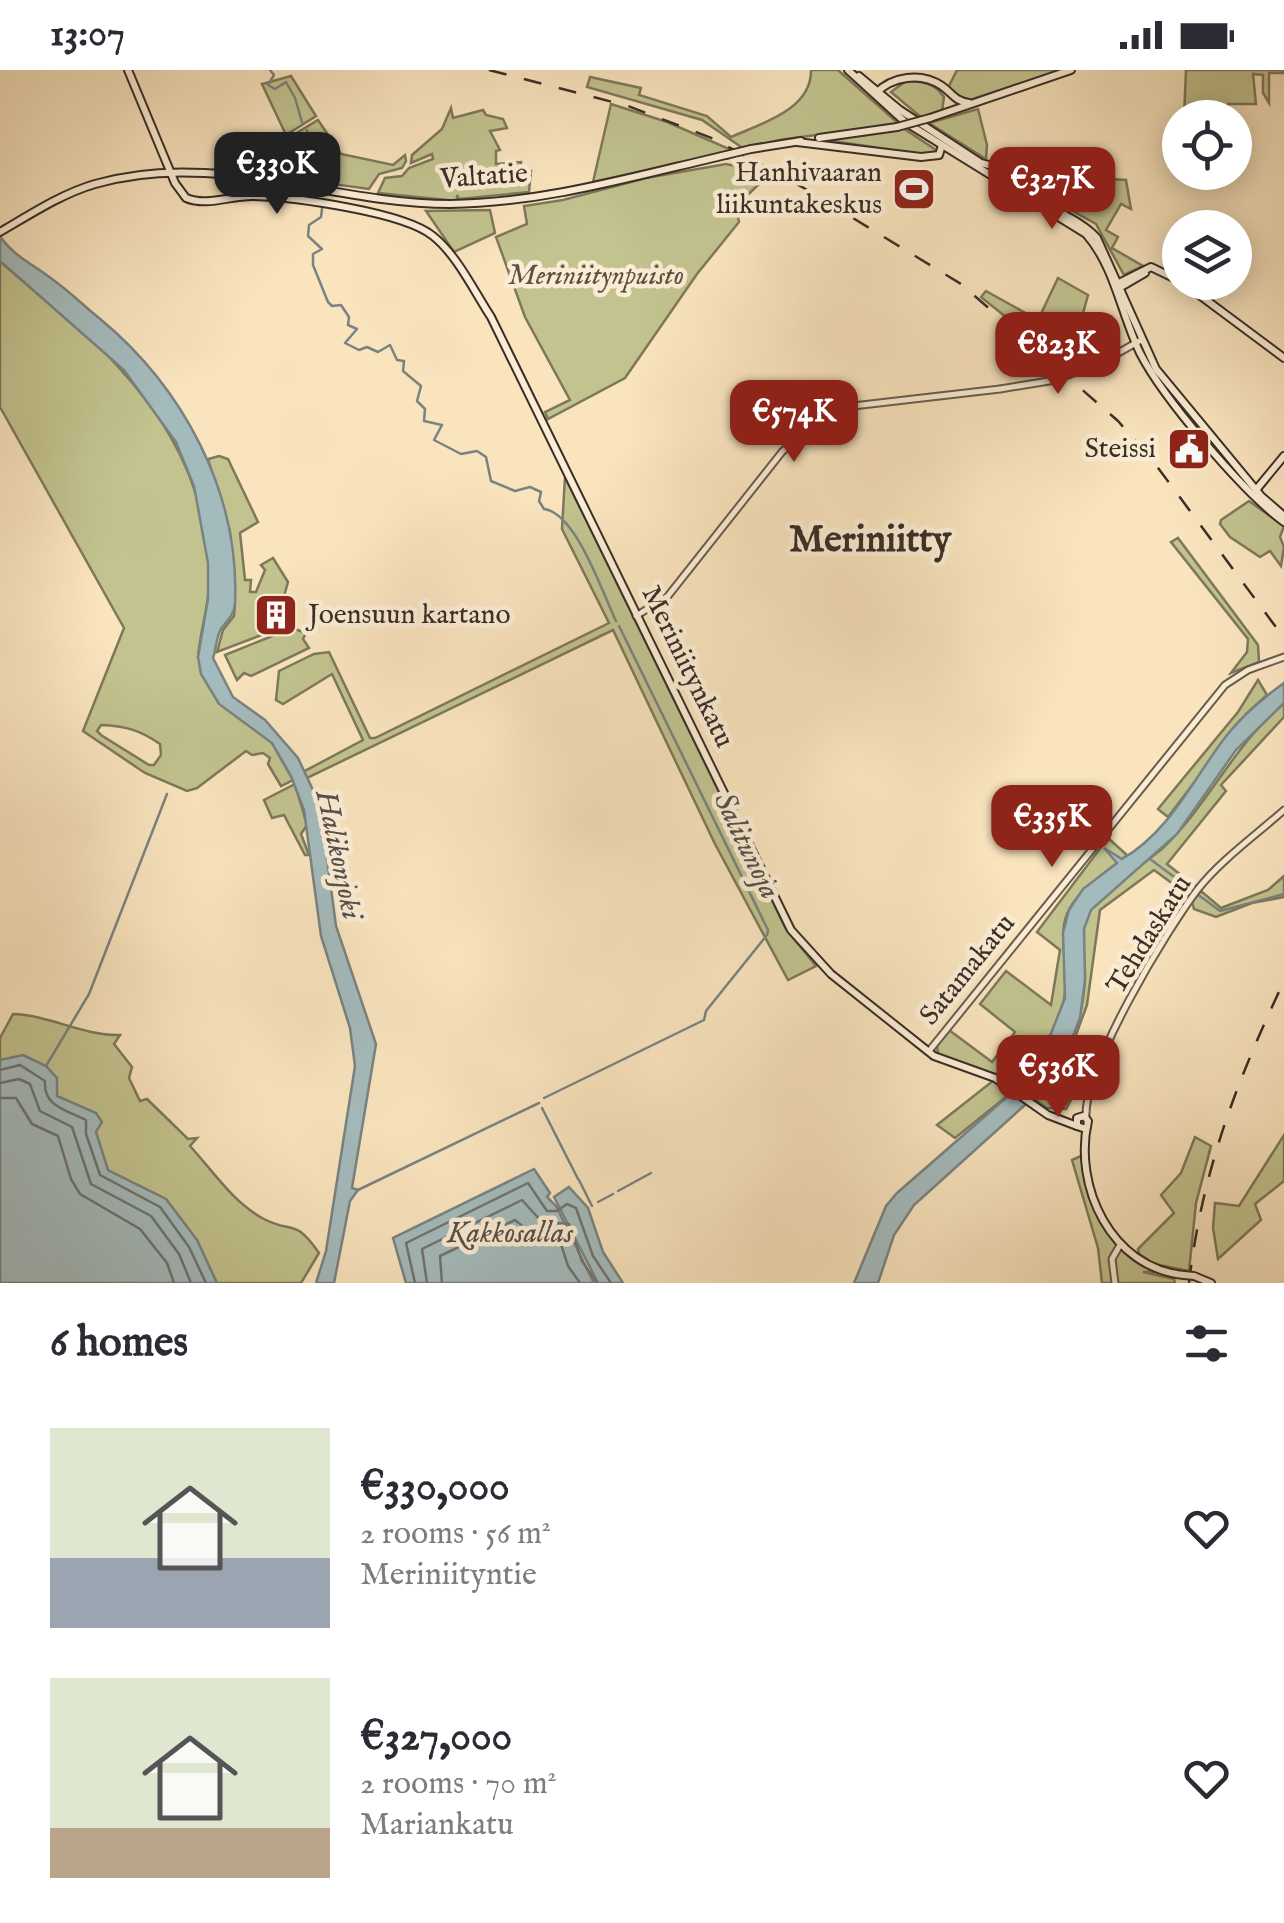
<!DOCTYPE html>
<meta charset="utf-8">
<style>
body{margin:0;font-family:"IM FELL English",serif;background:#f2f2f3;color:#2b2b33;height:100vh;display:flex;flex-direction:column;font-size:38px;white-space:nowrap}
*{box-sizing:border-box;margin:0}
p{font-size:32px;color:#7c7c81}
.icon{flex:none;width:55px;height:55px;fill:none;stroke:currentColor;stroke-width:2;stroke-linecap:round;stroke-linejoin:round}
.map{position:relative;height:1213px;overflow:hidden}
.details{display:flex;flex-direction:column;background:#fff;flex:1}
.details>*{flex:none}
.buttons{position:absolute;left:1162px;top:30px;display:grid;gap:20px}
.buttons a{display:grid;place-items:center;width:90px;height:90px;border-radius:50%;background:#fff;box-shadow:0 5px 25px #0003;font-size:50px}
.price{position:absolute;translate:-50% -85px;padding:0 22px;border-radius:20px;background:#8f2418;color:#fff;font-size:32px;line-height:65px;filter:drop-shadow(0 2px 5px #0008)}
.price::after{content:'';position:absolute;left:50%;top:60px;width:30px;height:22px;margin-left:-15px;background:inherit;clip-path:polygon(0 0,100% 0,50% 100%)}
.price.on{background:#222;color:#fff}
ul{padding:0;list-style:none}
li{display:flex;align-items:center;gap:30px;height:250px;padding:0 50px}
li span{display:grid;place-items:center;flex:none;width:280px;height:200px;border-radius:0px;color:#555}
li>.icon{margin-inline-start:auto}
span .icon{width:120px;height:120px;fill:#fffc;stroke-width:1}
li b{font-size:42px}
h2{display:flex;justify-content:space-between;align-items:center;height:120px;padding:0 50px;font-size:42px}
.status{display:flex;justify-content:space-between;align-items:center;height:70px;padding:0 50px;background:#fff;direction:ltr}
.status svg{height:28px;fill:currentColor}
.map>svg:first-child{display:block}
.green{fill:#c2c38f;stroke:#7e785b;stroke-width:2.5;fill-rule:evenodd}
.water{fill:#a4bbbd;stroke:#798381;stroke-width:2.5}
.lines{fill:none;stroke-linecap:round;stroke-linejoin:round}
.shore{stroke:#6e7472;stroke-width:2.5}
.stream{stroke:#798381;stroke-width:2.5}
.tertiary-casing{stroke:#695c4d;stroke-width:9}
.secondary-casing{stroke:#392e27;stroke-width:10}
.tertiary{stroke:#fbedd5;stroke-width:5}
.secondary{stroke:#fbedd5;stroke-width:6}
.rail{stroke:#392e27;stroke-width:2.5;stroke-dasharray:18 18;stroke-linecap:butt}
.tertiary-bridge-casing{stroke:#695c4d;stroke-width:9;stroke-linecap:butt}
.secondary-bridge-casing{stroke:#392e27;stroke-width:10;stroke-linecap:butt}
.tertiary-bridge{stroke:#fbedd5;stroke-width:5}
.secondary-bridge{stroke:#fbedd5;stroke-width:6}
.labels{text-anchor:middle;dominant-baseline:central;stroke-width:9;stroke-linejoin:round;paint-order:stroke}
.poi-label{font-size:28px;fill:#392e27;stroke:#fbedd5;text-anchor:end}
.street-label{font-size:28px;fill:#392e27;stroke:#fbedd5}
.park-label{font-size:28px;font-style:italic;fill:#5b5341;stroke:#fbedd5}
.water-label{font-size:30px;font-style:italic;fill:#54514c;stroke:#fbedd5}
.district-label{font-size:38px;font-weight:bold;fill:#392e27;stroke:#fbedd5}
</style>
<div class="status"><b>13:07</b><svg viewBox="0 0 49 12"><path d="M0 12V9h3v3zM5 12V6h3v6zM10 12V3h3v9zM15 12V0h3v12zM26 1h20v11H26zM47 4h2v5h-2z"/></svg></div>
<div class="map">
<svg width="1284" height="1213" viewBox="0 0 1284 1213">
<rect width="100%" height="100%" fill="#f9e4be"/>
<filter id="stains"><feTurbulence type="fractalNoise" baseFrequency=".002" numOctaves="4"/><feColorMatrix values="0 0 0 0 .2 0 0 0 0 .09 0 0 0 0 .02 0 0 0 .5 -.17"/></filter>
<radialGradient id="worn" r=".72"><stop offset=".6" stop-color="#630" stop-opacity="0"/><stop offset="1" stop-color="#630" stop-opacity=".3"/></radialGradient>
<g class="green">
<path d="M811,0H838L899,54L779,70L744,79L702,50L587,17L590,7L641,18L639,25L707,46L731,67C760,54 812,40 811,0Z"/>
<polygon points="957,0 1061,0 967,31 952,23 949,16"/>
<polygon points="1186,0 1284,0 1284,3 1269,3 1269,33 1263,23 1263,5 1253,4 1256,34 1228,34 1227,37 1216,37 1209,47 1184,48"/>
<polygon points="291,6 316,46 286,65 262,14"/>
<path d="M906,11C922,11 935,13 944,27L942,41L922,48L891,22Z"/>
<polygon points="611,34 667,52 734,81 593,112"/>
<polygon points="451,38 453,48 483,40 486,45 503,49 507,58 490,61 500,80 496,81 496,94 521,92 521,101 531,101 529,122 459,129 457,125 457,131 378,123 385,108 402,106 409,98 433,89 432,84 411,93 412,85 442,59"/>
<polygon points="978,39 987,75 986,89 929,53"/>
<polygon points="318,50 341,84 393,95 405,85 406,91 402,98 379,104 369,119 223,99 224,72 272,78"/>
<polygon points="903,58 939,82 926,85 826,70"/>
<polygon points="755,90 777,105 771,112 759,114 736,136 739,152 697,204 625,308 548,349 545,342 570,330 525,247 496,167 527,154 524,136 563,130 646,108 726,94 741,97"/>
<polygon points="1043,105 1126,110 1131,139 1121,134 1106,160 1118,167 1112,178 1143,196 1124,205 1096,154 1029,117 1029,108"/>
<polygon points="490,140 495,163 454,182 426,141"/>
<path d="M0,191C24,214 52,232 77,255C153,326 209,401 209,511C209,537 200,561 198,587L251,655L272,673L293,710L281,716L268,694L270,688L263,683L252,685L246,681L197,718L187,721L145,703L83,661L124,558L0,337ZM101,655C125,656 140,660 160,674L161,685L154,695H149L101,665L97,661Z"/>
<polygon points="1058,208 1088,225 1078,262 1090,267 1088,288 1072,294 1072,300 981,227 986,221 1038,250"/>
<polygon points="219,386 228,389 258,452 240,463 245,510 251,510 250,522 256,522 265,500 261,495 273,488 288,512 283,530 264,537 265,551 272,561 217,582 223,560 234,546 235,535 230,462 208,389"/>
<polygon points="565,407 786,859 816,896 788,910 715,774 613,560 305,709 303,702 363,670 332,604 283,634 276,630 279,601 314,584 329,582 370,668 375,668 609,553 562,459"/>
<polygon points="1249,431 1284,456 1280,467 1284,477 1281,496 1270,481 1260,487 1230,467 1220,454 1221,450"/>
<polygon points="1178,468 1258,575 1259,592 1231,603 1247,582 1248,569 1171,472"/>
<polygon points="292,558 306,563 303,569 309,578 251,606 244,603 237,610 225,585"/>
<polygon points="1258,610 1267,625 1246,644 1168,747 1158,739 1238,642"/>
<path d="M1284,633V647L1221,715L1226,721L1167,794L1195,816L1188,825L1154,800L1100,840L1087,935L1066,992L1086,1003L1066,1039L1047,1038L1033,1028C1066,995 1084,952 1085,905C1085,885 1079,864 1088,845C1102,815 1144,797 1167,774C1211,730 1235,674 1284,633Z"/>
<polygon points="295,714 307,755 301,764 309,785 305,785 284,745 272,748 264,730"/>
<path d="M1108,768L1127,785C1107,803 1077,819 1067,844C1059,864 1066,886 1066,906C1066,946 1047,990 1017,1017L946,991L938,984L937,976L949,960L992,992L1015,962L980,934L1006,901L1051,935L1060,880L1037,862Z"/>
<polygon points="1284,806 1284,827 1252,833 1216,847 1194,839 1192,832 1201,821 1221,838 1268,820"/>
<path d="M13,944C49,945 83,966 120,965L114,974L132,997L129,1008L140,1031L147,1029L188,1069L197,1068L190,1076C213,1101 232,1131 262,1148C293,1165 293,1146 319,1183L301,1213H0V968Z"/>
<polygon points="994,1010 1012,1022 955,1068 937,1055"/>
<polygon points="1284,1065 1284,1111 1255,1134 1261,1150 1218,1189 1213,1158 1215,1133 1239,1136"/>
<polygon points="1195,1067 1211,1076 1196,1133 1189,1201 1154,1194 1139,1184 1138,1179 1174,1143 1161,1125 1181,1103"/>
<path d="M1085,1084C1093,1136 1104,1181 1155,1202H1143L1174,1209L1175,1213H1102L1098,1178L1072,1090Z"/>
</g>
<g class="water">
<path d="M0,166C13,186 34,195 52,209C69,221 83,235 99,248C183,317 240,423 235,533C234,546 227,550 221,559C216,567 216,580 213,588L233,627L265,650L298,688L320,735L336,856L376,974L352,1118L358,1120L350,1131L334,1213H316L326,1181L355,996L350,958L321,866L304,740L291,706L272,673L219,634L201,604L198,587L208,529V493L194,416L176,372L124,300L0,191Z"/>
<path d="M1284,613V633L1236,680L1177,764L1091,840L1084,859L1085,910L1080,948L1061,997L1036,1025L914,1135L894,1165L878,1213H854L886,1136L897,1123L1007,1027L1042,986L1065,928L1063,863L1069,840L1083,819L1117,793L1104,778L1122,789C1170,762 1194,707 1227,665C1243,645 1263,628 1284,613Z"/>
<polygon points="23,985 46,996 57,1008 57,1026 96,1043 102,1052 96,1062 108,1100 166,1129 197,1170 217,1213 0,1213 0,990"/>
<polygon points="534,1099 550,1123 547,1127 556,1136 594,1213 406,1213 393,1168"/>
<polygon points="569,1117 588,1138 603,1182 623,1213 598,1213 554,1127"/>
</g>
<g class="lines">
<g class="shore">
<path d="M0,1000L20,995L45,1011C43,1037 67,1040 86,1050V1064L100,1105L160,1137L189,1177L206,1213"/>
<polyline points="0,1013 19,1009 30,1014 40,1041 72,1057 91,1114 151,1146 179,1184 191,1213"/>
<polyline points="0,1028 16,1028 32,1054 58,1066 71,1109 80,1124 140,1159 167,1193 174,1213"/>
<polyline points="415,1213 406,1173 528,1113 547,1141 557,1141 567,1134 576,1138 593,1186 611,1213"/>
<polyline points="427,1213 422,1179 522,1130 542,1152 569,1154 582,1191 597,1213"/>
<polyline points="442,1213 440,1186 515,1150 535,1166 560,1171 568,1196 580,1213"/>
</g>
<g class="stream">
<polyline points="270,0 274,5 268,15 275,19 286,12 295,28 302,52"/>
<polyline points="306,112 311,92 307,60"/>
<path d="M322,139L321,147L309,155L308,166L322,179L313,184V195L328,232L332,236L341,235L349,247L348,255L357,259L345,273L359,280L367,277L378,282L390,275L397,290L404,291L403,301L421,316L417,331L425,339L424,351L442,355L434,370L461,384L477,381L486,387L491,411L515,421L530,417L541,422L539,431L544,439C576,443 602,522 616,551"/>
<polyline points="1150,789 1220,841 1284,824"/>
<polyline points="46,996 89,924 167,724"/>
<polyline points="544,1028 704,950 706,941 767,865 768,860 619,556"/>
<polyline points="542,1038 578,1109"/>
<polyline points="579,1110 592,1136"/>
<polyline points="358,1120 539,1033"/>
<polyline points="618,1121 651,1103"/>
<polyline points="598,1132 613,1124"/>
</g>
<g class="tertiary-casing">
<g id="tertiary">
<polyline points="1104,291 1141,270"/>
<polyline points="636,546 668,526 782,382 814,352 853,336 1000,319"/>
<polyline points="929,981 1225,615 1248,600 1284,587"/>
<path d="M1086,1048C1083,998 1166,861 1198,819C1221,790 1256,765 1284,740"/>
<polyline points="1115,1213 1112,1189 1120,1175"/>
</g>
</g>
<g class="secondary-casing">
<g id="secondary">
<path d="M128,0L175,113L186,128C208,137 231,125 254,126C294,127 404,142 433,166C457,185 474,221 491,247L791,860L831,904L934,986L995,1008L1048,1045L1077,1056"/>
<path d="M848,0L905,52L1086,164C1115,197 1121,244 1140,283C1163,328 1243,422 1284,452"/>
<polyline points="859,6 900,40 981,93 1019,103 1022,114"/>
<path d="M875,24C892,6 921,2 942,16C953,24 955,31 969,33"/>
<polyline points="930,48 1071,0"/>
<polyline points="819,68 897,57"/>
<polyline points="797,72 921,87 939,85 942,75"/>
<polyline points="751,79 801,71"/>
<path d="M1022,113C1038,138 1077,145 1097,168L1156,299L1261,426L1284,446"/>
<path d="M0,162C31,144 61,124 95,114C214,79 330,134 450,134C544,133 635,106 726,85"/>
<polyline points="1182,212 1284,288"/>
<polyline points="1119,213 1151,197 1180,211"/>
<polyline points="1121,217 1145,203"/>
<polyline points="1256,420 1284,386"/>
<path d="M1086,1059L1077,1056V1048L1084,1046L1088,1051C1073,1116 1111,1198 1184,1205"/>
<polyline points="1194,1206 1211,1213"/>
</g>
</g>
<use href="#tertiary" class="tertiary"/>
<use href="#secondary" class="secondary"/>
<g class="rail">
<polyline points="489,0 628,36 714,69 802,117 961,214 1118,351 1153,391 1284,568"/>
<path d="M1189,1213C1202,1101 1236,1013 1284,911"/>
</g>
<g class="tertiary-bridge-casing">
<polyline id="tertiary-bridge" points="1000,319 1055,310 1104,291"/>
</g>
<g class="secondary-bridge-casing">
<g id="secondary-bridge">
<polyline points="897,57 930,48"/>
<polyline points="726,85 751,79"/>
<polyline points="1184,1205 1194,1206"/>
</g>
</g>
<use href="#tertiary-bridge" class="tertiary-bridge"/>
<use href="#secondary-bridge" class="secondary-bridge"/>
</g>
<defs>
<g id="stadium-square" transform="scale(2.25)"><rect x="-9" y="-9" width="18" height="18" rx="4" fill="#8f2418" stroke="#fbedd5"/><path d="M0-5a6.5 5 0 1 0 0 10a6.5 5 0 1 0 0-10ZM-3.5-1.8h7v3.6h-7Z" fill="#fff"/></g>
<g id="civic-square" transform="scale(2.25)"><rect x="-9" y="-9" width="18" height="18" rx="4" fill="#8f2418" stroke="#fbedd5"/><path d="M-.6-6.5H3V-4.5H.6V-3L4-1V1h2V6H-6V1h2V-1L-.6-3ZM-1.2 2.5V6h2.4V2.5Z" fill="#fff"/></g>
<g id="building-square" transform="scale(2.25)"><rect x="-9" y="-9" width="18" height="18" rx="4" fill="#8f2418" stroke="#fbedd5"/><path d="M-4-6H4V6H1V3H-1V6H-4ZM-2.5-4.3h1.7v1.8h-1.7ZM.8-4.3h1.7v1.8H.8ZM-2.5-1h1.7V.8h-1.7ZM.8-1h1.7V.8H.8Z" fill="#fff"/></g>
</defs>
<g fill-rule="evenodd">
<use href="#stadium-square" x="914" y="119"/>
<use href="#civic-square" x="1189" y="379"/>
<use href="#building-square" x="276" y="545"/>
</g>
<g class="labels">
<g class="poi-label">
<text x="882" y="103">Hanhivaaran<tspan x="882" dy="32">liikuntakeskus</tspan></text>
<text x="1156" y="379">Steissi</text>
<text x="308" y="545" text-anchor="start">Joensuun kartano</text>
</g>
<g class="street-label">
<text transform="translate(484 107) rotate(-4)">Valtatie</text>
<text transform="translate(687 597) rotate(64)">Meriniitynkatu</text>
<text transform="translate(1150 865) rotate(-58)">Tehdaskatu</text>
<text transform="translate(968 900) rotate(-51)">Satamakatu</text>
</g>
<g class="park-label">
<text x="596" y="206">Meriniitynpuisto</text>
</g>
<g class="water-label">
<text transform="translate(746 776) rotate(64)">Salitunoja</text>
<text transform="translate(338 785) rotate(78)">Halikonjoki</text>
<text x="510" y="1164">Kakkosallas</text>
</g>
<g class="district-label">
<text x="870" y="471">Meriniitty</text>
</g>
</g>
<rect width="100%" height="100%" filter="url(#stains)"/>
<rect width="100%" height="100%" fill="url(#worn)"/>
</svg>
<div class="buttons">
<a><svg class="icon" aria-label="locate" viewBox="0 0 24 24"><circle cx="12" cy="12" r="6"/><path d="M12 2v4M12 18v4M2 12h4M18 12h4"/></svg></a>
<a><svg class="icon" aria-label="layers" viewBox="0 0 24 24"><path d="M12 4l9 5-9 5-9-5zM3 14l9 5 9-5"/></svg></a>
</div>
<b class="price on" style="left:277px;top:147px">€330K</b>
<b class="price" style="left:1052px;top:162px">€327K</b>
<b class="price" style="left:1058px;top:327px">€823K</b>
<b class="price" style="left:794px;top:395px">€574K</b>
<b class="price" style="left:1052px;top:800px">€335K</b>
<b class="price" style="left:1058px;top:1050px">€536K</b>
</div>
<section class="details">
<h2>6 homes<svg class="icon" aria-label="filters" viewBox="0 0 24 24"><path d="M4 7h16M4 17h16"/><circle cx="9" cy="7" r="2"/><circle cx="15" cy="17" r="2"/></svg></h2>
<ul>
<li><span style="background:linear-gradient(#dfe7d0 65%,#9aa5b1 0)"><svg class="icon" aria-label="home" viewBox="0 0 24 24"><path d="M3 11l9-7 9 7M6 9v11h12V9"/></svg></span><div><b>€330,000</b><p>2 rooms · 56 m²</p><p>Meriniityntie</p></div><svg class="icon" aria-label="heart" viewBox="0 0 24 24"><path d="M12 20l-8-8c-3-5 5-10 8-4 3-6 11-1 8 4z"/></svg></li>
<li><span style="background:linear-gradient(#dfe7d0 75%,#b9a48a 0)"><svg class="icon" aria-label="home" viewBox="0 0 24 24"><path d="M3 11l9-7 9 7M6 9v11h12V9"/></svg></span><div><b>€327,000</b><p>2 rooms · 70 m²</p><p>Mariankatu</p></div><svg class="icon" aria-label="heart" viewBox="0 0 24 24"><path d="M12 20l-8-8c-3-5 5-10 8-4 3-6 11-1 8 4z"/></svg></li>
</ul>
</section>
